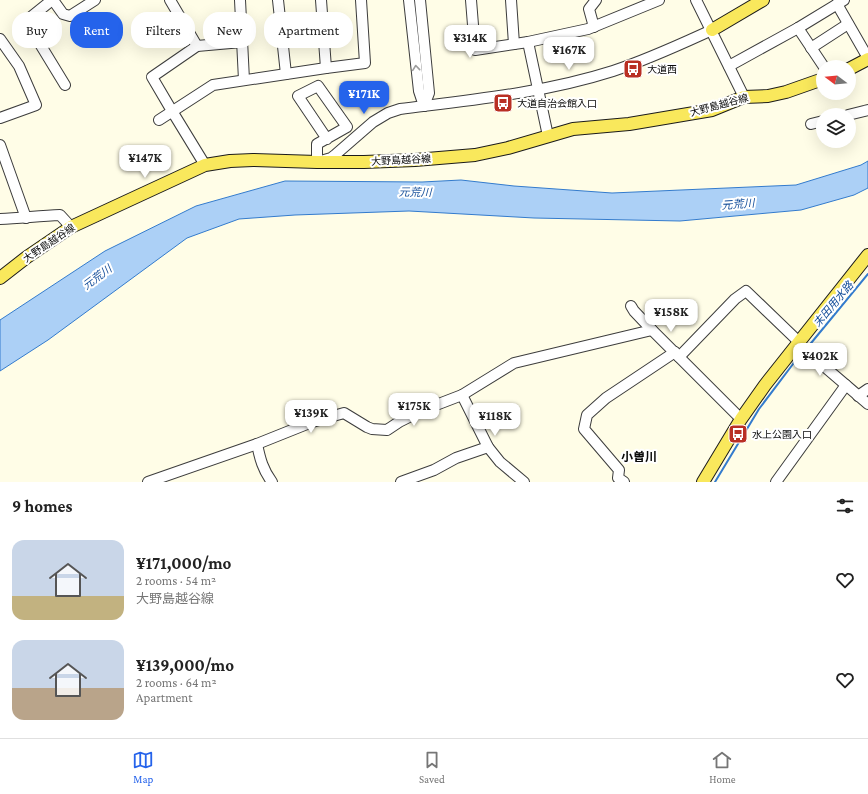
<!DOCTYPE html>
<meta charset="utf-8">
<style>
body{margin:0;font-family:"Crimson Pro","Noto Sans JP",serif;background:#f6f6f6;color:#222;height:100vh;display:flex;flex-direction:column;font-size:15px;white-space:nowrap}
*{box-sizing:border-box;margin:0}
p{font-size:13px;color:#767676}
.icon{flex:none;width:22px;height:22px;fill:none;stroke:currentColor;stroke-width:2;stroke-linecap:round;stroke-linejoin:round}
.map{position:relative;height:482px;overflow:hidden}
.sheet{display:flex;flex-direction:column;background:#fff;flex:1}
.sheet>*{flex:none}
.guide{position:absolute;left:12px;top:12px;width:400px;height:36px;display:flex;gap:8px}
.needle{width:26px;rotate:286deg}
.controls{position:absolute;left:816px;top:60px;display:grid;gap:8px}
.controls a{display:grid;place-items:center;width:40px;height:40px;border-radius:50%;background:#fff;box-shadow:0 4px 16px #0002;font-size:20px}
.price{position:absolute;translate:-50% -34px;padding:0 9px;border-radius:8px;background:#fff;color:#222;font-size:13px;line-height:26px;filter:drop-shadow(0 1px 2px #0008)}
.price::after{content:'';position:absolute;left:50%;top:24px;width:12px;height:9px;margin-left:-6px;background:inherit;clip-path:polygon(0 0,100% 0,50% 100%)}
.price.on{background:#2563eb;color:#fff}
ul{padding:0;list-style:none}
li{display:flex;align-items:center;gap:12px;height:100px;padding:0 12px}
li span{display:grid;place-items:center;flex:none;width:112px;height:80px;border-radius:12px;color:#555}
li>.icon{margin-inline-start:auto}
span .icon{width:48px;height:48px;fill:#fffc;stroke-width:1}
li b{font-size:17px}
h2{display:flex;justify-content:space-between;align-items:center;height:48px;padding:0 12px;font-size:17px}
.chip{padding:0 14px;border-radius:16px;background:#fff;box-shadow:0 4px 16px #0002;font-size:14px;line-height:36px}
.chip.on{background:#2563eb;color:#fff}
.tab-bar{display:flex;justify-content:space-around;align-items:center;height:56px;border-top:1px solid #e0e0e0;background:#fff;font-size:11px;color:#767676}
.tab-bar a{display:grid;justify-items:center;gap:2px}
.tab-bar .on{color:#2563eb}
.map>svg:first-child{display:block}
.water{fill:#acd0f6;stroke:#337bcd}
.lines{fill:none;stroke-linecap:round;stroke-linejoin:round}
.stream{stroke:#337bcd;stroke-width:2}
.minor-casing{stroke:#3d3d3d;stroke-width:12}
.major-casing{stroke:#1b1b1b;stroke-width:14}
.minor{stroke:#fff;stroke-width:10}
.major{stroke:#f9e85c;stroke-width:12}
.oneway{stroke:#9d9d9d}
.labels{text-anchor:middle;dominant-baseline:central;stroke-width:4;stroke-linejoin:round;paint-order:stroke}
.poi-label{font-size:10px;fill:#0a0a0a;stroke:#fff;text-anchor:start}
.street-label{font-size:10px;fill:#0a0a0a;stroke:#fff}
.water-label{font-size:11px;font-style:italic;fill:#144e9a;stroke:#fff}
.quarter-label{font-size:12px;font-weight:bold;fill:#0a0a0a;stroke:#fff}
</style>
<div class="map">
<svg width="868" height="482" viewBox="0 0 868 482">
<rect width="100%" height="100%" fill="#fffde7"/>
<polygon class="water" points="868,161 868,188 854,195 801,210 680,221 534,218 409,211 295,215 239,219 187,238 48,340 0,371 0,320 105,251 196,206 285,181 422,182 461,180 514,186 612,193 796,185 861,165"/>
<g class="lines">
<g class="stream">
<polyline points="807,348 868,274"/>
<polyline points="715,482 759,409 793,364 803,352"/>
</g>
<g class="minor-casing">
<g id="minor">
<polyline points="52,0 26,21 65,85"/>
<polyline points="53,0 63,14 70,16 95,0"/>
<polyline points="170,0 197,46"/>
<polyline points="240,0 244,80"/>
<polyline points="278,0 286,74"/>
<polyline points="321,0 326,68"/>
<polyline points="409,0 419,91 424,106"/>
<polyline points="420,0 429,93 424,106"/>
<polyline points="471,0 475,50 528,42 588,29 659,0"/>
<polyline points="511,0 514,44"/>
<polyline points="696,0 744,97"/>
<polyline points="837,4 868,58"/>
<polyline points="594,27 589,9 596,0"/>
<polyline points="798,28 824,67"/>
<polyline points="0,39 19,66 36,105 0,118"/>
<polyline points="528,42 548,136"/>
<polyline points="811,48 848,24"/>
<polyline points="729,66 798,28 844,0"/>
<polyline points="848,115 868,110"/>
<polyline points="159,120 213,85 326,68 365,63 361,0"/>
<polyline points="811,124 823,121"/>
<path d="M327,139L298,96L318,86L347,127L317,144V162L331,158L335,155L373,122L388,113L400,109C471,100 544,93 613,71C647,60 679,45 712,30"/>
<polyline points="0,145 26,218"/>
<polyline points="205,165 172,111 152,77 197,46 242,42"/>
<path d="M0,219C20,218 40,216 60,215L71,227"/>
<polyline points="631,306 634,311 652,330 741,419"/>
<polyline points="798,344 868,404"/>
<polyline points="679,357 735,299 746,291 799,342"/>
<polyline points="462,395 488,447 500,462 524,482"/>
<polyline points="858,396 868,389"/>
<path d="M257,444C260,459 263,470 272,482"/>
<polyline points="148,482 257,444 312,422 344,413 367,427 372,429 387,430 399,422 423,410 462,395 514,363 652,330"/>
<polyline points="401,482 434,470 456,458 488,447"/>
<polyline points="624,482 618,478 619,470 584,429 587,415 606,398 675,352"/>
<polyline points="776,482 846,385"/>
</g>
</g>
<g class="major-casing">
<g id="major">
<polyline points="712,30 763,0"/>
<polyline points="849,69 868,59"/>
<polyline points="0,278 27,257 71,227 205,165 230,161 253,160 317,162 364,162 415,160 475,155 508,148 573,129 629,124 712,110 744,97 768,96 786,92 823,79"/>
<polyline points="703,482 741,419 765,385 799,342 868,255"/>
</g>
</g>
<use href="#minor" class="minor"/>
<use href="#major" class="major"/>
</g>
<defs><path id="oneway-chevron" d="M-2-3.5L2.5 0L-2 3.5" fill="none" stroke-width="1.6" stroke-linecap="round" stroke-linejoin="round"/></defs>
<use class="oneway" href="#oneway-chevron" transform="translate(416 68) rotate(-96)"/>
<defs>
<g id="bus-square" transform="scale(1)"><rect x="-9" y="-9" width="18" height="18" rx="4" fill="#b92f23" stroke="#fff"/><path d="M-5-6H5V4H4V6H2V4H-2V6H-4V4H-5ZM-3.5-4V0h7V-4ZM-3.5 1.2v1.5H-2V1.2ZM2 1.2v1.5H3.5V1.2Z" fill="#fff"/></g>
</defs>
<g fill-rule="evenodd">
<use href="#bus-square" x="633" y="69"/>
<use href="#bus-square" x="503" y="103"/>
<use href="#bus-square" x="738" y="434"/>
</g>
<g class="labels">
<g class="poi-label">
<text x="647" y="69">大道西</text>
<text x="517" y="103">大道自治会館入口</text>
<text x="752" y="434">水上公園入口</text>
</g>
<g class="street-label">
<text transform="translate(719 105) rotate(-15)">大野島越谷線</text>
<text transform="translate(401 160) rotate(-3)">大野島越谷線</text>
<text transform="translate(49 243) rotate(-34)">大野島越谷線</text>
</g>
<g class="water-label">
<text transform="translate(415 192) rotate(1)">元荒川</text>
<text transform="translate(738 204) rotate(-4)">元荒川</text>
<text transform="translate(97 277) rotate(-37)">元荒川</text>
<text transform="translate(833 304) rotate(-50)">末田用水路</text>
</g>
<g class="quarter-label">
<text x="639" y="457">小曽川</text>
</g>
</g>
</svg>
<div class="controls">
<a><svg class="needle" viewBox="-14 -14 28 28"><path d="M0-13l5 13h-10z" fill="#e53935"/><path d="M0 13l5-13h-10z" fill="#767676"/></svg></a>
<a><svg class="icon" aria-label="layers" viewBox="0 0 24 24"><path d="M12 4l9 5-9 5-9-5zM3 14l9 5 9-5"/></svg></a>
</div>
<b class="price" style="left:470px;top:59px">¥314K</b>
<b class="price" style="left:569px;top:71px">¥167K</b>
<b class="price on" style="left:364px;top:115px">¥171K</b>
<b class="price" style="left:145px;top:179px">¥147K</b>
<b class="price" style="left:671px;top:333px">¥158K</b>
<b class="price" style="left:820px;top:377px">¥402K</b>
<b class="price" style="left:414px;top:427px">¥175K</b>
<b class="price" style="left:311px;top:434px">¥139K</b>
<b class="price" style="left:495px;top:437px">¥118K</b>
<div class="guide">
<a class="chip">Buy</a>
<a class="chip on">Rent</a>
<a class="chip">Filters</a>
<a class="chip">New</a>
<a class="chip">Apartment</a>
</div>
</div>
<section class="sheet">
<h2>9 homes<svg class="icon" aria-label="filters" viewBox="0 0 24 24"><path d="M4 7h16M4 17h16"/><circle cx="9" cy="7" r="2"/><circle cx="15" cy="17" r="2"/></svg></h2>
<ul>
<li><span style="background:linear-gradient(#c9d6e8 70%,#c2b280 0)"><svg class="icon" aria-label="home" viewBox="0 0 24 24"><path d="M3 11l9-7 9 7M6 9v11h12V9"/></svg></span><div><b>¥171,000/mo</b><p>2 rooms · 54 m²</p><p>大野島越谷線</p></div><svg class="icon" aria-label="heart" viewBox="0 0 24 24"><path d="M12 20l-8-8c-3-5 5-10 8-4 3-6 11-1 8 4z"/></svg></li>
<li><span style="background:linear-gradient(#c9d6e8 60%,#b9a48a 0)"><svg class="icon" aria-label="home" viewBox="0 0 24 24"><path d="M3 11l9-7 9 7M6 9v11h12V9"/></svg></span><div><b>¥139,000/mo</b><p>2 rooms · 64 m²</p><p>Apartment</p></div><svg class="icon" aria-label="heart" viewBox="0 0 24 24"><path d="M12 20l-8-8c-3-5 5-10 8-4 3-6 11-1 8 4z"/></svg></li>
</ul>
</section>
<nav class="tab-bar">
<a class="on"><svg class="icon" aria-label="map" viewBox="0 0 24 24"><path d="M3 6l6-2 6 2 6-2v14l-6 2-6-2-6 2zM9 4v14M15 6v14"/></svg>Map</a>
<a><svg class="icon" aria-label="saved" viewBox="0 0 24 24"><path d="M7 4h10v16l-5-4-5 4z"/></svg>Saved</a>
<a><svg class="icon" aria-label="home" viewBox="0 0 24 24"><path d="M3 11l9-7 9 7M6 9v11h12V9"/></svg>Home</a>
</nav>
